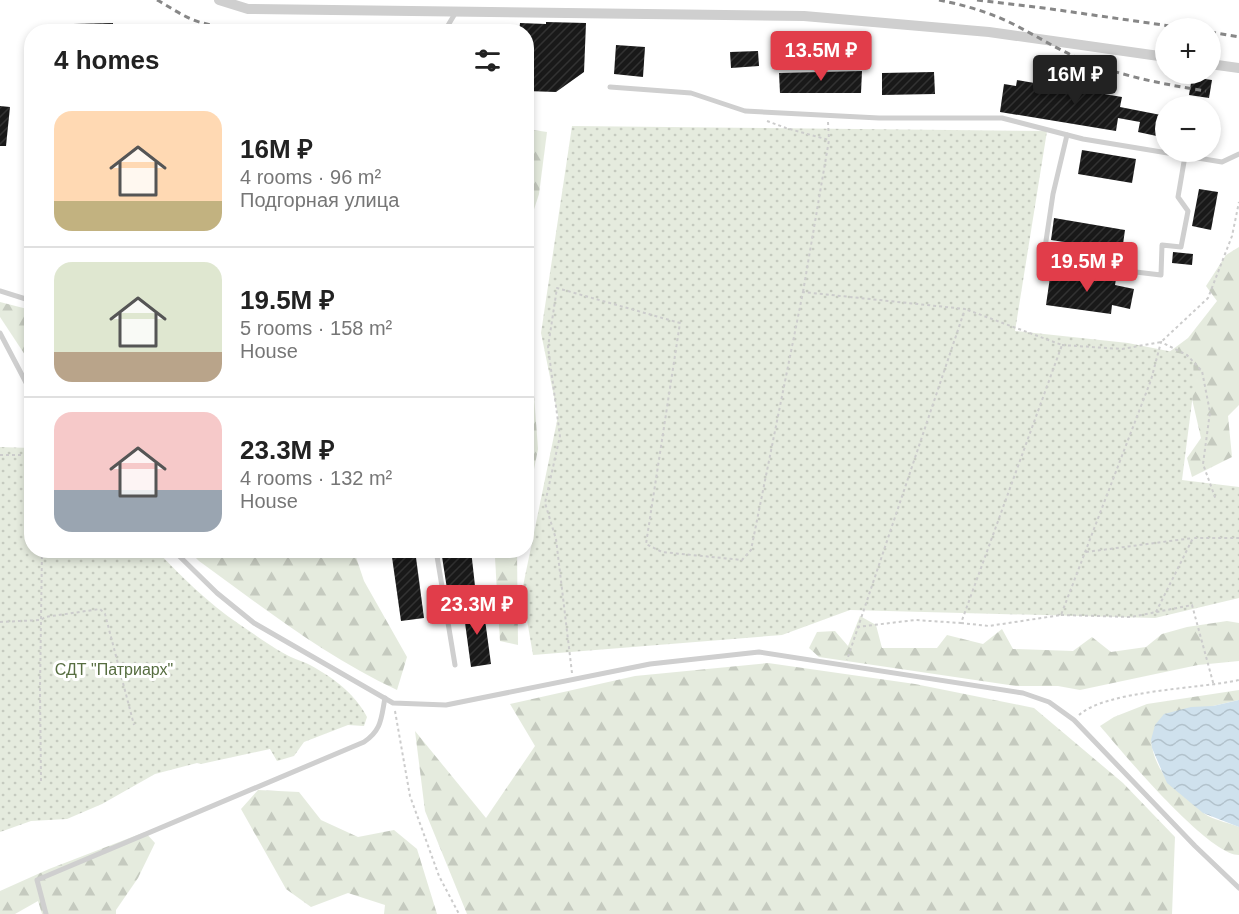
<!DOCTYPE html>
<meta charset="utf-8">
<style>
body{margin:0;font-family:Arial,sans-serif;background:#f6f6f6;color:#222;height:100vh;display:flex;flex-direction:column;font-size:22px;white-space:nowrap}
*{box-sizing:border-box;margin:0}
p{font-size:20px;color:#767676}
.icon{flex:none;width:33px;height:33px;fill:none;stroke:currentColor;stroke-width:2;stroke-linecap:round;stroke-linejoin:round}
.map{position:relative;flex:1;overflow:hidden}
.panel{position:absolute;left:24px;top:24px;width:510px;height:534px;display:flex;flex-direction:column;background:#fff;border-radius:24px;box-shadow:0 3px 9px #0003}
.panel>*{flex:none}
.tools{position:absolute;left:1155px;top:18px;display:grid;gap:12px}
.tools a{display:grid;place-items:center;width:66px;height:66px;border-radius:50%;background:#fff;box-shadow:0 3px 9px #0003;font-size:30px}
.price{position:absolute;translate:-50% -51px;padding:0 14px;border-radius:6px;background:#e13d4a;color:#fff;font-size:20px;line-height:39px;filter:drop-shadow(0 2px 3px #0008)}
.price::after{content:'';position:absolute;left:50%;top:36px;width:18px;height:14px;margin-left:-9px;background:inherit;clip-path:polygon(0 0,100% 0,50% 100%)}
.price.current{background:#222;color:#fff}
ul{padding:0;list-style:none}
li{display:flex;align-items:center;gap:18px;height:150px;padding:0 30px}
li+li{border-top:2px solid #e0e0e0}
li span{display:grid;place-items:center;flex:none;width:168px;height:120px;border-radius:18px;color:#555}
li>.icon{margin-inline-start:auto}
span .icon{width:72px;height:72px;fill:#fffc;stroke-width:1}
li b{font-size:26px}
h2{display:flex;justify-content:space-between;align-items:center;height:72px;padding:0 30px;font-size:26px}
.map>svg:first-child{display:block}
.forest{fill:url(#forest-firs)}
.park{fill:url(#park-dots)}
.water{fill:url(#water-waves)}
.building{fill:url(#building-hatch)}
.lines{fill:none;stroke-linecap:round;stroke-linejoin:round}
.path{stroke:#ccc;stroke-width:2;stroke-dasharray:3 3;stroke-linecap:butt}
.service{stroke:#cfcfcf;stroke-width:5}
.minor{stroke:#cfcfcf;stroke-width:10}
.rail{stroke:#878787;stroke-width:3;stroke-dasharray:6 4.5;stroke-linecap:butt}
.labels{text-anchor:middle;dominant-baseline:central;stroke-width:6;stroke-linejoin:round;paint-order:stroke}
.park-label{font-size:16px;fill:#566d40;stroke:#fff}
</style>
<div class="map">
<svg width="1239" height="914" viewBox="0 0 1239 914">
<defs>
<pattern id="forest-firs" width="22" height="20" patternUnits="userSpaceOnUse" patternTransform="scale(1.5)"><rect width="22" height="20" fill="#e5ebde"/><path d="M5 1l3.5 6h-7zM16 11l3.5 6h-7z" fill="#c5cabf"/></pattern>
<pattern id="park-dots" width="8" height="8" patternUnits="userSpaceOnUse" patternTransform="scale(1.5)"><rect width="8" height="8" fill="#e5ebde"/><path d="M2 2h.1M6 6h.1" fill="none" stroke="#c5cabf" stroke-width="1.8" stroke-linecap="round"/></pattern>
<pattern id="water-waves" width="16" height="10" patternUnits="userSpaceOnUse" patternTransform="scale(1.5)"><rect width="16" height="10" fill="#cfe1ed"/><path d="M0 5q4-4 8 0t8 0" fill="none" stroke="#b2c2cc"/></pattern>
<pattern id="building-hatch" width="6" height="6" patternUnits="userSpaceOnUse" patternTransform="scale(1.5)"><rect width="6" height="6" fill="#191919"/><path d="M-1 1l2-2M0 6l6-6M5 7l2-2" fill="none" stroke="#323232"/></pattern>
</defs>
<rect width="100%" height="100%" fill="#fff"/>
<g class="forest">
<polygon points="527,129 547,132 539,194 527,231"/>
<polygon points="1239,247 1239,405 1228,416 1232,457 1192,477 1187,458 1201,438 1189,386 1153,364 1188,338 1217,301 1206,286 1226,255"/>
<polygon points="0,302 31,310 31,364 0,317"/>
<polygon points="527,357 532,368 538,449 527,505"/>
<path d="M189,551H354L364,581L407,657L397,690C326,657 262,607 199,561Z"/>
<polygon points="496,551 517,551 518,645 500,641 495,558"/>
<polygon points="860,616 876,625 882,648 937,648 947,635 983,644 1002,629 1013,649 1073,651 1092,637 1111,652 1146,647 1162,634 1187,627 1227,621 1239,623 1239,661 1198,665 1080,690 1058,686 1016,686 819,657 809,648 817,632 835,631 848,646"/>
<polygon points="768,663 915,684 1034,708 1123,783 1175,837 1172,914 467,914 425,811 415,731 486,818 535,746 510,704 635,676"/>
<path d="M1239,690V700L1213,706L1151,740C1154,767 1169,785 1190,801C1197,805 1201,812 1208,816C1218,821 1229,823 1239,827V855C1208,855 1122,752 1100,726L1114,717L1147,704Z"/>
<polygon points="258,790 299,792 321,820 358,837 394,830 417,849 437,914 384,914 385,905 348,893 311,907 286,889 241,809"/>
<polygon points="145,832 155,843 138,878 116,910 116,914 42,914 38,901 15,914 0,914 0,891 49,869"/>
</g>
<g class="park">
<polygon points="572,126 1047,131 1015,331 1128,343 1193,356 1194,386 1182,480 1239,487 1239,598 1155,618 850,610 782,635 533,655 522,591 558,416 541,333"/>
<path d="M0,447L31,448L32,550L157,551C182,577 208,603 239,624C254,634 269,645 285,654C292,658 299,660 306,663C330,675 355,693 367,717L364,726L348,725L304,742L294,756L277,761L270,749L201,764L197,763L155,774L102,804L67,819L31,821L0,832Z"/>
</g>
<polygon class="water" points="1239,700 1239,827 1203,813 1167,783 1152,748 1151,740 1155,725 1164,714 1191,707 1213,706"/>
<g class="building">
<polygon points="546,22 586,23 584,72 556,92 526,91 526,32 519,32 520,23 546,24"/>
<polygon points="113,23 113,32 74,32 73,24"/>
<polygon points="616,45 645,47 643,77 614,74"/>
<polygon points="758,51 759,66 731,68 730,52"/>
<polygon points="862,71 861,93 780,93 779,73"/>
<polygon points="934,72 935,94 882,95 882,73"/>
<polygon points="1062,74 1083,77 1081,90 1122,97 1120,107 1166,116 1166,138 1138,132 1140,122 1118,118 1116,131 1000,112 1004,84 1016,86 1017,80 1046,85 1046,80 1061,82"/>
<polygon points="1192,77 1212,80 1209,98 1189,95"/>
<polygon points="0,106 10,107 6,146 0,146"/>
<polygon points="1082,150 1136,159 1132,183 1078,174"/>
<polygon points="1199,189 1218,192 1211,230 1192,226"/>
<polygon points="1054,218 1125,230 1122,251 1051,240"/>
<polygon points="1173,252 1193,254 1192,265 1172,263"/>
<polygon points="1051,270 1116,279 1115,285 1134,289 1130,309 1112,305 1111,314 1046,305"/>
<polygon points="391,550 415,550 424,618 401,621"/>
<polygon points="441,550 471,550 475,586 447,589"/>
<polygon points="483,605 491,664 471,667 463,608"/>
</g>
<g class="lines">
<g class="path">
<polyline points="767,121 786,128 829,140 803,292"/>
<polyline points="828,122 829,140"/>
<polyline points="1062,345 1122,349 1161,342 1208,298 1232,236 1239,202"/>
<polyline points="0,455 32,455"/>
<polyline points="1086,552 1193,538"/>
<polyline points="1156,612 1193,538 1239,538"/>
<polyline points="1061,615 1131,617 1192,605 1214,686"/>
<polyline points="0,622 41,620 45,617 100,609 105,614 134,725"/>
<polyline points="961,623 989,626 1061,615 1151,380 1161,342 1187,355 1202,371 1210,412 1203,464 1216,500"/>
<polyline points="857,627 915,620 961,623 1062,345 965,309"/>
<polyline points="572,673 556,539 545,503 560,436 548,347 557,288 680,323 646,544 662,552 742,560 751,550 803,292 965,309 847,660"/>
<polyline points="395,711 410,796 439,876 459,914"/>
<path d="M1079,715C1107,690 1199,689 1239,680"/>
<polyline points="41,781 40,690 42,550"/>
</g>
<g class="service">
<polyline points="444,32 456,12"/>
<polyline points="610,87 691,93 745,111 879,118 1002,118 1083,139 1222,162 1239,154"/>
<polyline points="1067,135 1053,194 1043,261 1161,275 1162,245 1181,247 1188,211 1178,197 1185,156"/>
<polyline points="0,291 32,301"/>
<polyline points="0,333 32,394"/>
<polyline points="173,550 217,593 254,623 393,703 446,705 650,664 759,652 1023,693 1049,702 1074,720 1195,846 1239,888"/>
<polyline points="436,550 455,665"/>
<path d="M46,914L37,880L364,742C382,730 381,718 385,698"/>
</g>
<g class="minor">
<polyline points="219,0 248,9 804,16 989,32 1166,57"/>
<polyline points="1210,64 1239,68"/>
</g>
<g class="rail">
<path d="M157,0C172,8 186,19 203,23C237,32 275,30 310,32"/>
<path d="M939,0C964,5 989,12 1013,24C1035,35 1055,48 1078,58C1119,76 1162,84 1206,91"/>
<polyline points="977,0 1051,9 1184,28"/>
<polyline points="1210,32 1239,37"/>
</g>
</g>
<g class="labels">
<g class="park-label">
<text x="114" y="669">СДТ "Патриарх"</text>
</g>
</g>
</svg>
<div class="tools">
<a>+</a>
<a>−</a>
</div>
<b class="price" style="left:821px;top:82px">13.5M ₽</b>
<b class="price current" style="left:1075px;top:106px">16M ₽</b>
<b class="price" style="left:1087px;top:293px">19.5M ₽</b>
<b class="price" style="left:477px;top:636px">23.3M ₽</b>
<section class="panel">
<h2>4 homes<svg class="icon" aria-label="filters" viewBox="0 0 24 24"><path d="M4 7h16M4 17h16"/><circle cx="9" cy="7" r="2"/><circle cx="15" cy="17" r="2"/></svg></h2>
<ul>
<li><span style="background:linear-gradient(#ffd9b3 75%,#c2b280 0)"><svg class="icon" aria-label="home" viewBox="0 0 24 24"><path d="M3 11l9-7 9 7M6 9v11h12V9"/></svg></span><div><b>16M ₽</b><p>4 rooms · 96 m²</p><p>Подгорная улица</p></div></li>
<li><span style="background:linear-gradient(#dfe7d0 75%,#b9a48a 0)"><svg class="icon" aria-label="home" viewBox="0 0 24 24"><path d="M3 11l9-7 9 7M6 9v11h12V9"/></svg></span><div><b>19.5M ₽</b><p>5 rooms · 158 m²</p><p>House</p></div></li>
<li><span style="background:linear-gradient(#f6c9c9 65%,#9aa5b1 0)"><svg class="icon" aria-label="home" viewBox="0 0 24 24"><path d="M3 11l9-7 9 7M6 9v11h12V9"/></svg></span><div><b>23.3M ₽</b><p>4 rooms · 132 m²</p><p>House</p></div></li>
</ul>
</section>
</div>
